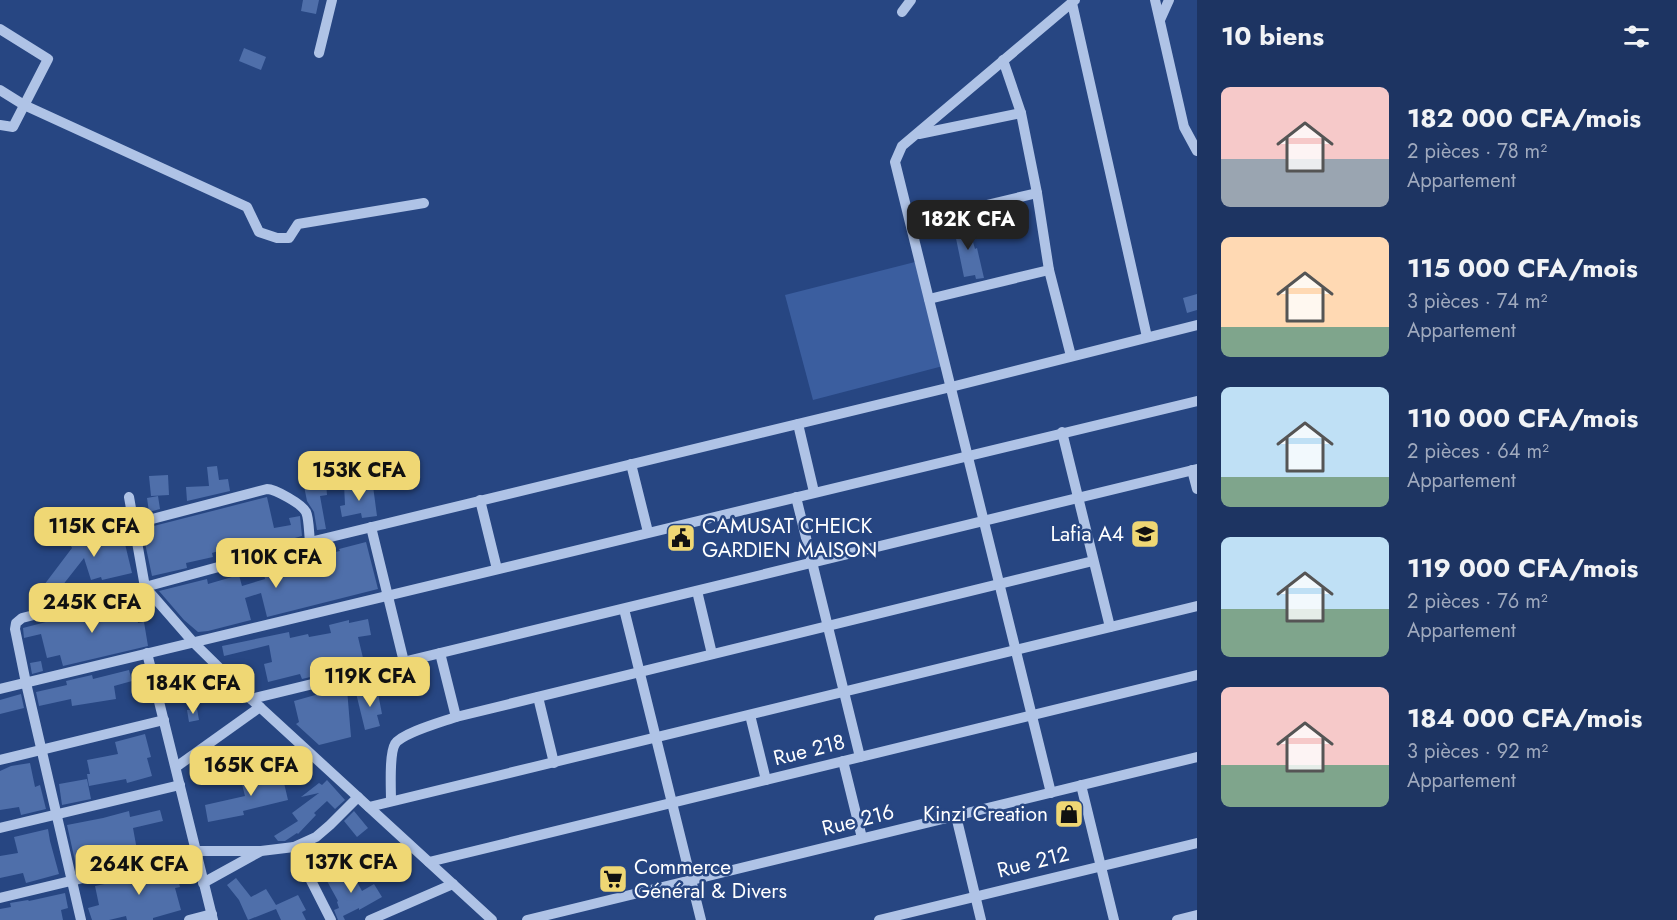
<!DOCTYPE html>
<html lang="fr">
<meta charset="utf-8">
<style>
body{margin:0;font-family:Jost,sans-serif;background:#2a3f6b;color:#f1f3f6;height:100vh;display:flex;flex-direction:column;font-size:22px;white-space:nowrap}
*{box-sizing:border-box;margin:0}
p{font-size:20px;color:#a0aabe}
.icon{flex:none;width:33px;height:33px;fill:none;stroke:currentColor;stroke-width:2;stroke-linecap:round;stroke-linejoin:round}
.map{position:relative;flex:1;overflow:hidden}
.sheet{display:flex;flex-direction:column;background:#1d3462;width:480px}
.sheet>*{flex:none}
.price{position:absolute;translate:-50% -51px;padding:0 14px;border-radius:12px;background:#efd774;color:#111;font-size:20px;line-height:39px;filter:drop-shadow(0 2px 3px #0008)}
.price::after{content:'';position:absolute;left:50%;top:36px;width:18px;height:14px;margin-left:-9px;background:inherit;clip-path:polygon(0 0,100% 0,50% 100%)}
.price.active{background:#222;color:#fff}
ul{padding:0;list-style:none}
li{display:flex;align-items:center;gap:18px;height:150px;padding:0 24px}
li span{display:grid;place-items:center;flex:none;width:168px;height:120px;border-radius:9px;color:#555}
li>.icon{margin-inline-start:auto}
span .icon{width:72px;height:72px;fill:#fffc;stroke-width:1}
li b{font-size:26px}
h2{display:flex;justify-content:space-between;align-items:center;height:72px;padding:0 24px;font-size:26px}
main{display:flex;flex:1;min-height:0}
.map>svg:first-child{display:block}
.green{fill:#3b5e9f}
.building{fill:#4f6faa}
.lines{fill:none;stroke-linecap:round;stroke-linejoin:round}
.minor{stroke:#afc3e6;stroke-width:10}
.labels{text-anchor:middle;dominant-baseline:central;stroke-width:5;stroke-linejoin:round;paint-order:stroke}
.poi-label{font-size:21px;fill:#fff;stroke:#274682;text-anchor:start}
.street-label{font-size:21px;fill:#fff;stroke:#274682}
</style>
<main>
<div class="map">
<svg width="1197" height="920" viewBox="0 0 1197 920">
<rect width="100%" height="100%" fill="#274682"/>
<polygon class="green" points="915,262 943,366 813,400 785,295"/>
<g class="building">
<polygon points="303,0 319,0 316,14 301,11"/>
<polygon points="244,48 266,57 261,70 239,61"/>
<polygon points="967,221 975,249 977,248 984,278 976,279 975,275 964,277 953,224"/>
<polygon points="1197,294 1197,310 1187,313 1183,298"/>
<polygon points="217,466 219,480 228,479 230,491 187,501 186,487 209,486 207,467"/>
<polygon points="339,467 340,482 326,482 327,495 320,496 326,529 317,530 314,512 307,501 304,486 302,486 302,473 322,472 322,469"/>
<polygon points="168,475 169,495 151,496 149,476"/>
<polygon points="344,484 355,484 356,488 373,486 377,516 362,518 361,513 342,517 340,506 345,505"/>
<polygon points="158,496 160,509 149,512 147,498"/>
<polygon points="267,497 274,528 291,525 289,518 300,516 302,536 248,551 246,542 212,553 213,557 186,563 187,568 152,576 142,529"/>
<polygon points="119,519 132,573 102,580 101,577 91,580 84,558 62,586 64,599 52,601 51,595 44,585 72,548 71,546 88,538 86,532"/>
<polygon points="366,542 378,589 267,617 261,593 245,598 251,620 208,631 198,632 184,620 159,591 207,579 208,584 239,575 242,586 265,579 263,567 340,551 339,549"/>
<polygon points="134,602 138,623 144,622 148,646 63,666 60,655 47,658 41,634 24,638 23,628 84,612"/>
<polygon points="368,619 371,635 358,637 363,658 357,659 358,663 327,671 327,673 302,679 300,674 268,682 264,664 272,662 269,645 224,656 222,646 289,632 290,638 308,634 309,637 331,633 329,625 349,620 349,623"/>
<polygon points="41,661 43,671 32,674 30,663"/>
<polygon points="129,670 132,681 114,686 116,699 72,706 71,699 39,706 36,692 67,685 66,681 92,675 93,679"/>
<polygon points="377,688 382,714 377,715 380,726 365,730 356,693"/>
<polygon points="347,689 351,737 319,745 296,724 299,722 294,701 333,690 333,692"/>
<polygon points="21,694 24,708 0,714 0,700"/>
<polygon points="197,709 199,720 189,722 187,710"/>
<polygon points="145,734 151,757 147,758 152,776 127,783 126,779 89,786 87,774 90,774 87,760 118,754 115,742"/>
<polygon points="30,763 35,787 40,785 46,809 21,815 19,807 0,810 0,771 11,766"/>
<polygon points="281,770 288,800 243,811 244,815 208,822 205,805 245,796 241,780"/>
<polygon points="87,779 91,799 62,805 59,784"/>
<polygon points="327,780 345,800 335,809 327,801 314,813 316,815 298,834 297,833 285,841 278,841 274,836 298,821 292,813 319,793 301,797 319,783 322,785"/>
<polygon points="160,810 163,821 133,828 137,850 119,853 120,861 77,870 67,825 103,818 129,811 130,817"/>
<polygon points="354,811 368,828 357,837 344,821"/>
<polygon points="48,829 50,841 59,874 26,883 23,873 0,878 0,856 18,853 14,837"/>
<polygon points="366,846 370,855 347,867 342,858"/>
<polygon points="174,864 180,887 175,888 181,910 153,918 153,920 127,920 126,916 109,920 92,920 88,908 99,905 95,886 114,882 113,879"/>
<polygon points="350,869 362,891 374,884 382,897 359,910 359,908 343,916 345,920 338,920 334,910 339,908 337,902 338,901 327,881"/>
<polygon points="236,878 251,897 266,889 276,905 298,895 306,910 302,912 306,920 281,920 276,909 248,920 239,900 227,885"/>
<polygon points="65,893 68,908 61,910 63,920 0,920 0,909 11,907 10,903 28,900 29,901"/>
</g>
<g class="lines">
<g class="minor">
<polyline points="1155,0 1184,127 1197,151"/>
<polyline points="1072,3 1147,337"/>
<polyline points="902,12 911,0"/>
<polyline points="1160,20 1169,0"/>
<polyline points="0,29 48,59 13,127 0,125"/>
<polyline points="319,53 332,0"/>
<polyline points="1003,60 1021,113 1037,193 1049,270 1071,356"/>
<polyline points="0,90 24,105 247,207 259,232 277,238 289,238 298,224 424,203"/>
<polyline points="919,134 1021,113"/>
<polyline points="911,223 1037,193"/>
<polyline points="929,299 1049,270"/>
<polyline points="798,424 814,492"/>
<polyline points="1062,432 1110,627"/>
<polyline points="631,464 648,532"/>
<polyline points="1192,470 1197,489"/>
<polyline points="129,497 145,587 193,642 251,699 492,920"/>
<polyline points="796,497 860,757"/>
<polyline points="480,500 497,569"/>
<path d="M133,524L267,489C275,489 302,504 306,512C309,518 309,534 310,542"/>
<polyline points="371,527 404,662"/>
<polyline points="697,591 712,654"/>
<polyline points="624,609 701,920"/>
<polyline points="147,653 213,920"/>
<polyline points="440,653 456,717"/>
<polyline points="0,689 1197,401"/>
<polyline points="538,697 554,763"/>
<polyline points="251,699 1197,469"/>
<polyline points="750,715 766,780"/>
<polyline points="0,760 164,720"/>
<polyline points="843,761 862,838"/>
<polyline points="176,767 260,707"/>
<polyline points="1081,785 1114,920"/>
<polyline points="1051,793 895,162 902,146 1075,0"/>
<path d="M391,801C391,789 389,754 395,744C402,733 442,722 456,717L1093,561"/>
<polyline points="369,807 1197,606"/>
<polyline points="956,816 981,920"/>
<polyline points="0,828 180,785"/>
<polyline points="294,847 331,920"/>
<polyline points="429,862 1197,675"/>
<polyline points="203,883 261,851 294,847 316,837 330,825 358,797"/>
<polyline points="0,898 196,851 261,851"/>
<polyline points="81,920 26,683 15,629 16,623 22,618 145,587 310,542 951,387 1197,325"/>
<polyline points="189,920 212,914"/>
<polyline points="370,920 453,884"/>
<polyline points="527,920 1197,757"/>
<polyline points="879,920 1197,843"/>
<polyline points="1177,920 1197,915"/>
</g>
</g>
<defs>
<g id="school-square" transform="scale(1.5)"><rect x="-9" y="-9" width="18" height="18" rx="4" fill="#efd774" stroke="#274682"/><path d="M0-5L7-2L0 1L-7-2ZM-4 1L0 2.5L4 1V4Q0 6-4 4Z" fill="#111"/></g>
<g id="civic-square" transform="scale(1.5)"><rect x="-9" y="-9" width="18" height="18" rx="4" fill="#efd774" stroke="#274682"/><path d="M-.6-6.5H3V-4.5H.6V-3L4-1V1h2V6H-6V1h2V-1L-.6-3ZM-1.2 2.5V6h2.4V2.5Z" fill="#111"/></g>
<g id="shop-square" transform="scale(1.5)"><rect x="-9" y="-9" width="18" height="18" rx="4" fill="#efd774" stroke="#274682"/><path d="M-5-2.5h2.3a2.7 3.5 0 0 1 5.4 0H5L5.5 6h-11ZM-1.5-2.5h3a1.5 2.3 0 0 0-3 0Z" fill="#111"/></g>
<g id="supermarket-square" transform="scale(1.5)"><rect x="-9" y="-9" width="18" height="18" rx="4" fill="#efd774" stroke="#274682"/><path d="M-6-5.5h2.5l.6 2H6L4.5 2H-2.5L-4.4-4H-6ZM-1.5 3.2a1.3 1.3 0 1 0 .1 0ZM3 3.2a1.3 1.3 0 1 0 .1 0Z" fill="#111"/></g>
</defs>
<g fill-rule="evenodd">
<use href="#school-square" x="1145" y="534"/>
<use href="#civic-square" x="681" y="538"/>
<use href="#shop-square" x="1069" y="814"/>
<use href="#supermarket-square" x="613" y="879"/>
</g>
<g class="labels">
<g class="poi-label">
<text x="702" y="526">CAMUSAT CHEICK<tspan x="702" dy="24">GARDIEN MAISON</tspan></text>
<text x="1124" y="534" text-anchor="end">Lafia A4</text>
<text x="1048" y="814" text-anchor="end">Kinzi Creation</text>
<text x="634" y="867">Commerce<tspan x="634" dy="24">Général &amp; Divers</tspan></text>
</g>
<g class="street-label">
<text transform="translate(809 750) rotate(-14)">Rue 218</text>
<text transform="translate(858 820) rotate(-14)">Rue 216</text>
<text transform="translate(1033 862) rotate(-14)">Rue 212</text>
</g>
</g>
</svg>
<b class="price active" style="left:968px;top:251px">182K CFA</b>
<b class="price" style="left:359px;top:502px">153K CFA</b>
<b class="price" style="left:94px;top:558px">115K CFA</b>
<b class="price" style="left:276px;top:589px">110K CFA</b>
<b class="price" style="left:92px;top:634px">245K CFA</b>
<b class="price" style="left:370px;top:708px">119K CFA</b>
<b class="price" style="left:193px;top:715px">184K CFA</b>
<b class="price" style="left:251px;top:797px">165K CFA</b>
<b class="price" style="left:351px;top:894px">137K CFA</b>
<b class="price" style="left:139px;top:896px">264K CFA</b>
</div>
<section class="sheet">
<h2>10 biens<svg class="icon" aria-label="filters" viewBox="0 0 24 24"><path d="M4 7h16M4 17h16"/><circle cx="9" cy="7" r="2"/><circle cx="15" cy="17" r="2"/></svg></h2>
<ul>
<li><span style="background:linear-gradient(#f6c9c9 60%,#9aa5b1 0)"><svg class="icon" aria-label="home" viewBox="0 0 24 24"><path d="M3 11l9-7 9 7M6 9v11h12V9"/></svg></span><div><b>182 000 CFA/mois</b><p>2 pièces · 78 m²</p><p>Appartement</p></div></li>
<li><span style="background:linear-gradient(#ffd9b3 75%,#7fa58c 0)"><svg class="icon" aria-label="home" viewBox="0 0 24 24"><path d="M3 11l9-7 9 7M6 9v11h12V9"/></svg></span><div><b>115 000 CFA/mois</b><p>3 pièces · 74 m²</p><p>Appartement</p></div></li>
<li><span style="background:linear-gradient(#bfe0f5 75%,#7fa58c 0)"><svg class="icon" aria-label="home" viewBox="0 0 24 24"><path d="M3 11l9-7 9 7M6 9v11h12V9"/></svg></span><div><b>110 000 CFA/mois</b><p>2 pièces · 64 m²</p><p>Appartement</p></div></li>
<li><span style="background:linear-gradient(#bfe0f5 60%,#7fa58c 0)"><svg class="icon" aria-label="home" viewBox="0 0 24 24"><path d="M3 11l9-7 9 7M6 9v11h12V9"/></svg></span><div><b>119 000 CFA/mois</b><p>2 pièces · 76 m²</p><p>Appartement</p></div></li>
<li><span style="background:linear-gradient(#f6c9c9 65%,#7fa58c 0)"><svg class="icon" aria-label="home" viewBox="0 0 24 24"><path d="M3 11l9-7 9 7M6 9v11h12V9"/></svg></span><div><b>184 000 CFA/mois</b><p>3 pièces · 92 m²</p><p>Appartement</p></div></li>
</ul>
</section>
</main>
